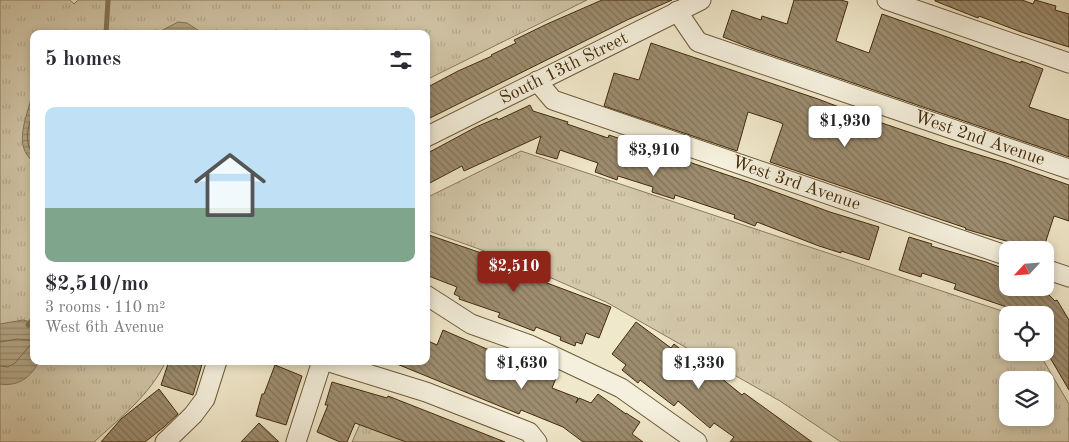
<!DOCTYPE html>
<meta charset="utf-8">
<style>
body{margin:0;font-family:"Old Standard TT",serif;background:#f2f2f3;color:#2b2b33;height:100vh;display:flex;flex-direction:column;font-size:19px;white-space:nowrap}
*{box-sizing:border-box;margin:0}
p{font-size:16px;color:#7c7c81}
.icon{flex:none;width:28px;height:28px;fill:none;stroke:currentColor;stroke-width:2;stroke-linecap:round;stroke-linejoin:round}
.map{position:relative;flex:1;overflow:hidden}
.side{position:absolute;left:30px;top:30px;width:400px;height:335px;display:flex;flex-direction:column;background:#fff;border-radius:10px;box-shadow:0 2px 8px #0003}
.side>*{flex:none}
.needle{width:32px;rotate:244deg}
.fabs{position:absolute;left:999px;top:241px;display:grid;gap:10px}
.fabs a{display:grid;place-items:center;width:55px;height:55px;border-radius:10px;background:#fff;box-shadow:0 2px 8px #0003;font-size:25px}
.price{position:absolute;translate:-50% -42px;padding:0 11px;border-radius:5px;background:#fff;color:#222;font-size:16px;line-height:32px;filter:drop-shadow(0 1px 2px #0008)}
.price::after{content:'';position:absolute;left:50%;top:30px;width:15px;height:11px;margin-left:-8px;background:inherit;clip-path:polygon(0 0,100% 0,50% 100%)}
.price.on{background:#8f2418;color:#fff}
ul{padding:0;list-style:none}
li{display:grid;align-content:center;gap:10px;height:265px;padding:0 15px}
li+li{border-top:1px solid #e1e1e2}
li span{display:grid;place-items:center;height:155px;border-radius:10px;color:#555}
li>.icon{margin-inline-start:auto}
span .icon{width:90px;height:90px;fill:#fffc;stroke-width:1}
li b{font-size:21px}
h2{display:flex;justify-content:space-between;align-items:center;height:60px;padding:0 15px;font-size:21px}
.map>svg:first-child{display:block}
.grass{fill:url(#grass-tufts);stroke:#8b7a5b;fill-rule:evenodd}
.water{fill:url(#water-rules);stroke:#877657}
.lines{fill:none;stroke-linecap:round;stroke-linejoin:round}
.shore{stroke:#7c6a4a;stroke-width:1}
.stream{stroke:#877657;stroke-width:5}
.building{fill:url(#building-back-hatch);stroke:#432b0c}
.minor-casing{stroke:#6e5a3c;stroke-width:21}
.minor{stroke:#f5f0dd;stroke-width:19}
.labels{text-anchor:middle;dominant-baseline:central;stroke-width:5;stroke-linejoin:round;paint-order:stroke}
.street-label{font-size:18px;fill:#432b0c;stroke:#f5f0dd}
</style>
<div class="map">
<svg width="1069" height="442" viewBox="0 0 1069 442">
<defs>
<pattern id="grass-tufts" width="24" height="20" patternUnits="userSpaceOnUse" patternTransform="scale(1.25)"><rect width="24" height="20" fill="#d3c8aa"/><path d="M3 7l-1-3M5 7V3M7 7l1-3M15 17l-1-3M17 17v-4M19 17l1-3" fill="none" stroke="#b6ac91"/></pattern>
<pattern id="water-rules" width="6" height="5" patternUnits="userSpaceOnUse" patternTransform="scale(1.25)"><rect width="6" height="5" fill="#b5a889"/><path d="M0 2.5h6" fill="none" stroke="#95896e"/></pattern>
<pattern id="building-back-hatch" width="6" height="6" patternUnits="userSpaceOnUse" patternTransform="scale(1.25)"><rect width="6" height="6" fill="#9d8d6f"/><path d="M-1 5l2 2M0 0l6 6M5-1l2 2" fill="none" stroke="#82735a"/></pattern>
</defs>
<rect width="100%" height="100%" fill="#f0e8ca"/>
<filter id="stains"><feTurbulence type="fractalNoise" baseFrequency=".004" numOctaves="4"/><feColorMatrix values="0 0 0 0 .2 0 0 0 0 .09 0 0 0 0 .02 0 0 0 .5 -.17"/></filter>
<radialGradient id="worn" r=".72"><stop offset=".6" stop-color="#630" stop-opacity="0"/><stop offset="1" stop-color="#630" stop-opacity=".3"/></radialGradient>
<g class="grass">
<path d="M0,0H70L74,4L78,0H587L426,80V34H34V361H166C151,394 120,418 94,442H0Z"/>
<path d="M521,151L1008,313L1010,315H1008V352L1039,353L1069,404V442H841L780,401L606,302L515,262L426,230V198ZM1008,380H1045V418H1008Z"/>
<polygon points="360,424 416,442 352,442"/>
</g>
<g class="water">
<polygon points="178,22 187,23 204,34 155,34"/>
<path d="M34,94V162C12,146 27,117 32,95Z"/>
<path d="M23,320L34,323V361H39C32,377 18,387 0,384V324Z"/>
</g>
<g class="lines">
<g class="shore">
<path d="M34,108C29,126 22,140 34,156"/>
<polyline points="0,342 17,339 30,340 32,343 15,363 8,367 0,366"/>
</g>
<g class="stream">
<polyline points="106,34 108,0"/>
<polyline points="28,325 34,318"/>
</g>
</g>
<g class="building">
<polygon points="602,0 672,0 627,20 426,120 426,88 458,71 492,56 491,55 516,43 514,40 547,24"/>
<polygon points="794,0 841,0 848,2 836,41 869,53 882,14 1021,63 1021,61 1043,69 1029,107 1069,120 1069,157 751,48 723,37 732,10 761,20 762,16 787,24"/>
<polygon points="935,0 1022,0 1033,4 1035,0 1056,6 1055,10 1069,14 1069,47 1021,32 979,16 978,18 935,1"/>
<polygon points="651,43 818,99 873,120 950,146 1006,163 1069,185 1069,221 1054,216 1043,250 1030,250 1020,247 1020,245 965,229 966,228 770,162 783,124 779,122 748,112 737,151 604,106 614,73 639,80"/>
<polygon points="530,105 533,111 568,122 567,124 608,138 609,135 748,182 830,212 879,227 869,260 841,251 841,253 819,246 757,222 755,226 734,218 735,215 675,195 674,199 652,192 653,187 618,176 617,180 595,172 598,163 560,150 557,159 536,153 541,136 464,171 462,166 426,185 426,154 476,127 497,118 498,120"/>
<polygon points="426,234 493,257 491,262 611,307 599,338 586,333 582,344 576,342 575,346 560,340 561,337 536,327 534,331 498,317 500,313 459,299 460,297 454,294 457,287 426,275"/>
<polygon points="909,237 932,244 931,246 986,262 1008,270 1008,288 1042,288 1055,301 1057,300 1069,320 1069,390 1045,349 1045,315 1030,315 954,289 956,284 922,273 921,277 899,270"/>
<polygon points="636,322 671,348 674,344 708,371 710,369 742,395 744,393 812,442 730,442 734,437 714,423 710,428 678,401 674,406 640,380 638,383 622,370 626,365 612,354"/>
<polygon points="443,330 496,353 493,360 516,369 519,360 543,370 544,367 558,373 552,388 578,398 576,403 579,398 591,403 598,394 626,414 626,413 640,422 632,434 643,442 583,442 563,427 521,410 519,414 392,362 426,361 426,340 437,345"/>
<polygon points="169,361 203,361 193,395 161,385"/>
<polygon points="275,365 302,376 286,425 256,416 262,394 264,394"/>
<polygon points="332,382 387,398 388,396 505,442 406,442 355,423 347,442 340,442 317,432 328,405 325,405"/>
<polygon points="159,389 178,414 164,427 145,442 101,442 121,419"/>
<polygon points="259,423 279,442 241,442"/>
</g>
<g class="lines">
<g class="minor-casing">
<g id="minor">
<polyline points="887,0 1069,63"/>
<path id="s1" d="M677,11L698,42L1069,169"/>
<path id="s2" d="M537,81L553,100L1008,256"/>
<path id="s3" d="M426,137L701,0"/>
<polyline points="1045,269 1069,277"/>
<polyline points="426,295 471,324 530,345 621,388 697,442"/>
<polyline points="326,361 426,392 529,432 537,442"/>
<polyline points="165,442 193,415 205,399 217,361"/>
<polyline points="296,442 322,361"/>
</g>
</g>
<use href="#minor" class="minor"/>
</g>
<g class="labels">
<g class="street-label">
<text stroke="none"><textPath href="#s3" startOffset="154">South 13th Street</textPath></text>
<text stroke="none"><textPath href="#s1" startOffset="335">West 2nd Avenue</textPath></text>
<text stroke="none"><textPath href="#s2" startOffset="282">West 3rd Avenue</textPath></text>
</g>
</g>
<rect width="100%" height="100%" filter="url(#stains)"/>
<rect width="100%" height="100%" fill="url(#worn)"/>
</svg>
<div class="fabs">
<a><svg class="needle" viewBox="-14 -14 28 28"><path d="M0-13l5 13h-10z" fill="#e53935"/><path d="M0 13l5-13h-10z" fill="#7c7c81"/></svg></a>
<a><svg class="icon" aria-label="locate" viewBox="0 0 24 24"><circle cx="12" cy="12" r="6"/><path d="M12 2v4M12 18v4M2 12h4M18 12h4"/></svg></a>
<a><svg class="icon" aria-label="layers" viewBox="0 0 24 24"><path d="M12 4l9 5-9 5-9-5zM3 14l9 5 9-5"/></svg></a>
</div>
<b class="price" style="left:845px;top:148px">$1,930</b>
<b class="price" style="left:654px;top:177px">$3,910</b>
<b class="price on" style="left:514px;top:293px">$2,510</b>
<b class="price" style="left:522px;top:390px">$1,630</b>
<b class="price" style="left:699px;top:390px">$1,330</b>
<section class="side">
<h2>5 homes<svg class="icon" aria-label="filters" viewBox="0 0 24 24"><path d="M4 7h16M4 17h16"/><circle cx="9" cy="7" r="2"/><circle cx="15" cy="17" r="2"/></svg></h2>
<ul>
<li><span style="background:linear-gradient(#bfe0f5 65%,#7fa58c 0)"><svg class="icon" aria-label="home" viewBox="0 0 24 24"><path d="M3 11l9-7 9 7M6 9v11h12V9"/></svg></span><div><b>$2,510/mo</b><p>3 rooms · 110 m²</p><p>West 6th Avenue</p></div></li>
</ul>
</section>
</div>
